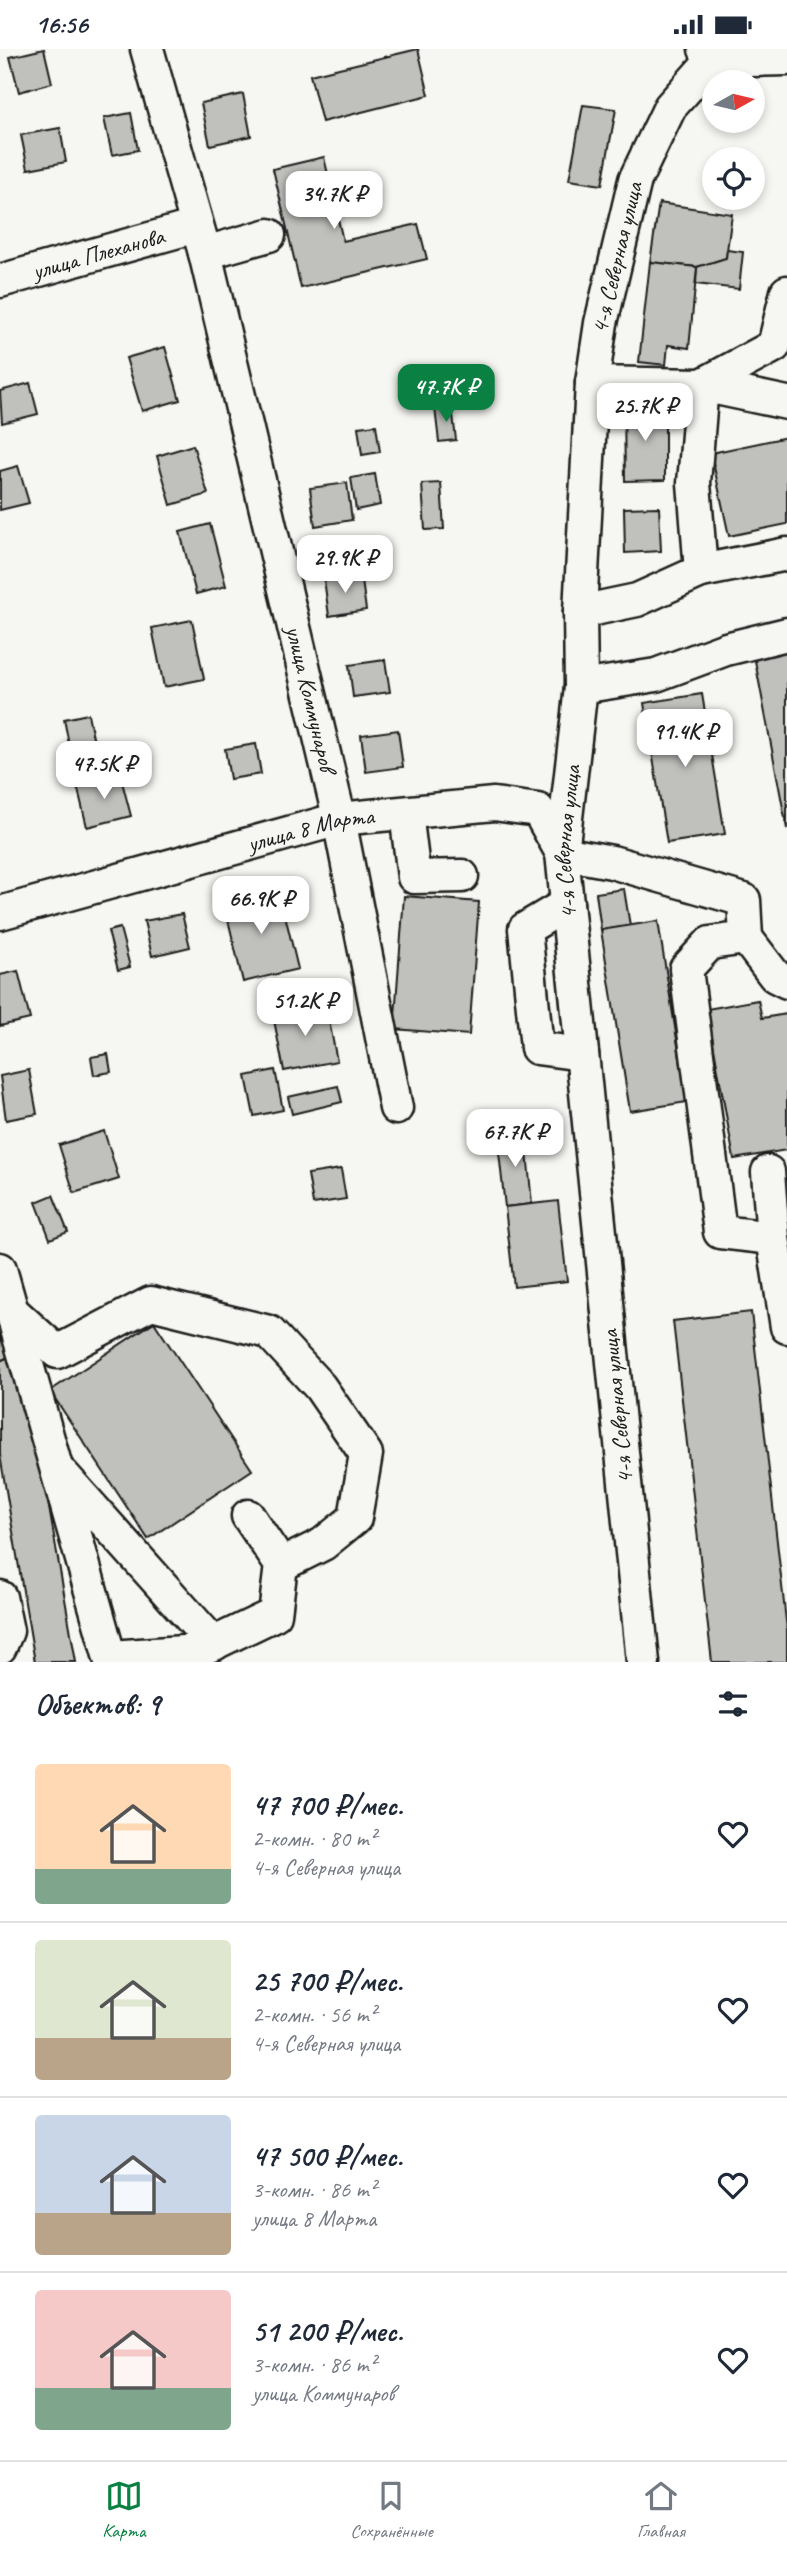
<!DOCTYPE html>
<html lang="ru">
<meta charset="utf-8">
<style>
body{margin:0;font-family:Caveat,sans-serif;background:#f2f2f3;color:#1f2937;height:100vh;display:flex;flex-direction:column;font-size:26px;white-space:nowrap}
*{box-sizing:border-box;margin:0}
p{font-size:23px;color:#747a83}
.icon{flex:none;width:38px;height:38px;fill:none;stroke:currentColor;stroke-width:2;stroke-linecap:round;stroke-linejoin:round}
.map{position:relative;height:1613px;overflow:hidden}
.side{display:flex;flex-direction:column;background:#fff;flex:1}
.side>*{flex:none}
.needle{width:46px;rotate:82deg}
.controls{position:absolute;left:702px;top:21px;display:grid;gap:14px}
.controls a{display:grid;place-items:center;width:63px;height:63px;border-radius:50%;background:#fff;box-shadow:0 4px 10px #0003;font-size:35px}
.price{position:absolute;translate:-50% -60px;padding:0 16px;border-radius:14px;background:#fff;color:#222;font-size:23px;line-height:46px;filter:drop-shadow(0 2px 4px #0008)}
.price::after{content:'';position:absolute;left:50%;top:42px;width:21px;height:16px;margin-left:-10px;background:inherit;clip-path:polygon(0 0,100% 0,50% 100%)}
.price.on{background:#0b8043;color:#fff}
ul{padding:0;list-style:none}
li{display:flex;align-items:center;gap:21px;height:175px;padding:0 35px}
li+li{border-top:2px solid #e0e1e3}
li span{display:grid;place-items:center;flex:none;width:196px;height:140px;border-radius:7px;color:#555}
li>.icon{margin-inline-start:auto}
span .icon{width:84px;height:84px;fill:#fffc;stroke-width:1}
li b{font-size:30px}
h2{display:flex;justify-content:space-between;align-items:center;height:84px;padding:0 35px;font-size:30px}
.status{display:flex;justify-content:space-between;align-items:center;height:49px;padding:0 35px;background:#fff;direction:ltr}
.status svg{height:19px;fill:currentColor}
.menu{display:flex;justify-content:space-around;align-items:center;height:98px;border-top:2px solid #e0e1e3;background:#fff;font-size:19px;color:#747a83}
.menu a{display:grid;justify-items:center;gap:4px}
.menu .on{color:#0b8043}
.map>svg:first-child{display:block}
.building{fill:#c0c0bd;stroke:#1c1c1c;stroke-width:2}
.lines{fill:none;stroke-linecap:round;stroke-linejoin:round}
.minor-casing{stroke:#1c1c1c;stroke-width:37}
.minor{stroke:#f6f6f2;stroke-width:32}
.labels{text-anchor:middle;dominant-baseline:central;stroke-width:5;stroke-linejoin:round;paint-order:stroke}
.street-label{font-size:24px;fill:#1c1c1c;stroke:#f6f6f2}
</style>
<div class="status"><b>16:56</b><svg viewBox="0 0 49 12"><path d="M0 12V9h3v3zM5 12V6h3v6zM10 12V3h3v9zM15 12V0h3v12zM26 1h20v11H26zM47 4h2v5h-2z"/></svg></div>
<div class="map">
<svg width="787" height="1613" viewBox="0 0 787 1613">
<rect width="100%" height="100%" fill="#f6f6f2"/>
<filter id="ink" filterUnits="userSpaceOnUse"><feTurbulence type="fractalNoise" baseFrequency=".0143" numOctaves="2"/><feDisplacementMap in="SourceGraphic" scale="14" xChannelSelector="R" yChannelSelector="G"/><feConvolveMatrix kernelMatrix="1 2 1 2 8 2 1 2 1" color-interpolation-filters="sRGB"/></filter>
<g filter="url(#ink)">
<g class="building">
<polygon points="44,0 52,34 19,43 10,8"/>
<polygon points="418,0 429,46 322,73 310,26"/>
<polygon points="243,45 251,87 210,96 201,54"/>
<polygon points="583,56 616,60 602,136 569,131"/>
<polygon points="131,64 138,101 112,106 104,69"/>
<polygon points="60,79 66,113 28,120 21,86"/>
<polygon points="324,108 343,192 418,175 427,210 301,239 273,120"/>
<polygon points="659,154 732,165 726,209 697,218 650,213"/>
<polygon points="727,201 743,203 739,240 696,235 697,218 726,209"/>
<polygon points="650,213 697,218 689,299 668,296 666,316 639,313"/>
<polygon points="165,298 180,351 142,362 126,309"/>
<polygon points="30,334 38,365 2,374 0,342"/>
<polygon points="665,356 665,431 625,432 624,357"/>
<polygon points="452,357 456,391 439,393 435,359"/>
<polygon points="376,376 380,403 362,406 358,378"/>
<polygon points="787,388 787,475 729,487 711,404"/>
<polygon points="193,396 208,445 171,456 157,407"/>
<polygon points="18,417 29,454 0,461 0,422"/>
<polygon points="375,425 380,456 356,461 351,429"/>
<polygon points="347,434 352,471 315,477 310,439"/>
<polygon points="441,434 444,480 425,481 422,435"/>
<polygon points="659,458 661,502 625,504 624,459"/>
<polygon points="210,475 226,537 196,545 180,483"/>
<polygon points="361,524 366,561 329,567 324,530"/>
<polygon points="192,571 204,630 164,638 152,579"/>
<polygon points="787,596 787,780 753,601"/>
<polygon points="385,611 390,643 353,648 349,616"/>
<polygon points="702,645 725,785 667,794 644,654"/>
<polygon points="88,665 102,731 77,736 64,670"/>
<polygon points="398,681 403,718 366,723 361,686"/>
<polygon points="256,695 261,725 230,730 225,700"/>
<polygon points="120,725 131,767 87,778 77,736"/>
<polygon points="624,840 630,877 601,881 596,844"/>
<polygon points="279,841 298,920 243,933 224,854"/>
<polygon points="404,847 479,853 469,986 394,980"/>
<polygon points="182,865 190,898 152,907 144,872"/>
<polygon points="658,872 687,1053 630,1062 601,881"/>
<polygon points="120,879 130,918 118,921 108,882"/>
<polygon points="18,922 30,970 0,977 0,926"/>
<polygon points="758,951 762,969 787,965 787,1101 734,1110 707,960"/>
<polygon points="326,956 337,1012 284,1022 273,966"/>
<polygon points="108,1005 111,1023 94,1026 91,1008"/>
<polygon points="29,1021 37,1065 6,1071 0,1027"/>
<polygon points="275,1021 283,1061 254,1067 246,1027"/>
<polygon points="338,1037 342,1053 292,1065 288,1048"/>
<polygon points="104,1082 119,1130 74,1144 59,1096"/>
<polygon points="525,1082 532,1155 505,1158 497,1085"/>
<polygon points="341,1120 346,1150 313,1155 308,1125"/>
<polygon points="53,1146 68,1183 50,1190 36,1153"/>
<polygon points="558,1152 567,1232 514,1238 505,1158"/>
<polygon points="751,1263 787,1581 787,1613 712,1613 673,1272"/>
<polygon points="154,1273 252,1421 148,1490 50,1342"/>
<polygon points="0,1284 11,1307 0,1312"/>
<polygon points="11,1307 40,1407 76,1613 35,1613 0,1406 0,1312"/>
</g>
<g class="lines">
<g class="minor-casing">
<g id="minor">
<path id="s1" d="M147,0L205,204L336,755L396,1059"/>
<polyline points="705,0 711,12 787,10"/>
<polyline points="205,204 269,186"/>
<path id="s2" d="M0,232L196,177"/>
<polyline points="592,334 702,336 774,297 787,243"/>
<polyline points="701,522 694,434 702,336 787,354"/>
<polyline points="580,563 637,551 701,522 787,505"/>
<polyline points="581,638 656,626 726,600 787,585"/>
<polyline points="406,764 414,828 462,827"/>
<polyline points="567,855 525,880 537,999 582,1005"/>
<path id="s3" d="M0,864L339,770L494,755L538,761L562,804L612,813L744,851L746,889L710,894L686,920L720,1183L773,1189L787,1278"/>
<polyline points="746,889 775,927 787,933"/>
<polyline points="768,1123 773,1189"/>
<polyline points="0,1220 111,1613"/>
<polyline points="12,1262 57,1303 151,1254 269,1283 320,1338 366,1405 355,1469 323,1495 281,1516"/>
<polyline points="63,1426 214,1595"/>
<polyline points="0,1548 7,1582 0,1598"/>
<polyline points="110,1608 198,1602 275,1565 281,1516 248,1467"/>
<path id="s4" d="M643,1613L562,804L581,638L580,563L592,334L601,274L635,131L670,58L711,12L715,0"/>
</g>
</g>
<use href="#minor" class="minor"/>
</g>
</g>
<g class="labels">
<g class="street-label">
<text stroke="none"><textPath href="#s2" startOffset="102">улица Плеханова</textPath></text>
<text stroke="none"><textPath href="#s4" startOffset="1412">4-я Северная улица</textPath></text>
<text stroke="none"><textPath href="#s1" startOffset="670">улица Коммунаров</textPath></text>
<text stroke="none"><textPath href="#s3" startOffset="322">улица 8 Марта</textPath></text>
<text stroke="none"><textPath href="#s4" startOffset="824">4-я Северная улица</textPath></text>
<text transform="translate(617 1358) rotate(-96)">4-я Северная улица</text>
</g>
</g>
</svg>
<div class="controls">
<a><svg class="needle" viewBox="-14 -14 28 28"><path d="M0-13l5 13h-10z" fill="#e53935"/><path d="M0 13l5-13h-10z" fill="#747a83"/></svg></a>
<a><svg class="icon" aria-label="locate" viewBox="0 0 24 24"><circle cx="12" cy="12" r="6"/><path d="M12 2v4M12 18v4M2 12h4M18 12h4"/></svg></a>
</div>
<b class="price" style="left:334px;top:182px">34.7K ₽</b>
<b class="price on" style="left:446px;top:375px">47.7K ₽</b>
<b class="price" style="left:645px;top:394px">25.7K ₽</b>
<b class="price" style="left:345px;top:546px">29.9K ₽</b>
<b class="price" style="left:685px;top:720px">91.4K ₽</b>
<b class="price" style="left:104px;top:752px">47.5K ₽</b>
<b class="price" style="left:261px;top:887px">66.9K ₽</b>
<b class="price" style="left:305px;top:989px">51.2K ₽</b>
<b class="price" style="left:515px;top:1120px">67.7K ₽</b>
</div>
<section class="side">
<h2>Объектов: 9<svg class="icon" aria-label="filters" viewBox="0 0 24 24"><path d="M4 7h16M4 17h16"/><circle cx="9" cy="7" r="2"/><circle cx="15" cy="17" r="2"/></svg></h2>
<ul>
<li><span style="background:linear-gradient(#ffd9b3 75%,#7fa58c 0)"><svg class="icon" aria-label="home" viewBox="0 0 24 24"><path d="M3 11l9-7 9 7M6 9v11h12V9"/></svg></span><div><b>47 700 ₽/мес.</b><p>2-комн. · 80 m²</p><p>4-я Северная улица</p></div><svg class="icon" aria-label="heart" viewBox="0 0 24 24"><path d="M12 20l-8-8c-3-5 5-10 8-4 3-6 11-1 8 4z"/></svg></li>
<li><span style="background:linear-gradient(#dfe7d0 70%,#b9a48a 0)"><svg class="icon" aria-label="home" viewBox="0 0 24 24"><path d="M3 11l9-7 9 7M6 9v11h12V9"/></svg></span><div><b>25 700 ₽/мес.</b><p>2-комн. · 56 m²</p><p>4-я Северная улица</p></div><svg class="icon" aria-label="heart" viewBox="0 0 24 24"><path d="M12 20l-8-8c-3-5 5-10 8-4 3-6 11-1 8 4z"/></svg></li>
<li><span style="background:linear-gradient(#c9d6e8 70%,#b9a48a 0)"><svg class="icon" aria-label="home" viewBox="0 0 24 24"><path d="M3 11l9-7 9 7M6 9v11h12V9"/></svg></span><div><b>47 500 ₽/мес.</b><p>3-комн. · 86 m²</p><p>улица 8 Марта</p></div><svg class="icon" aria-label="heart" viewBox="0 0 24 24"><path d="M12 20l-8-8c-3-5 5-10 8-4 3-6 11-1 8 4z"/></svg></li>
<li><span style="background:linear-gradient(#f6c9c9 70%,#7fa58c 0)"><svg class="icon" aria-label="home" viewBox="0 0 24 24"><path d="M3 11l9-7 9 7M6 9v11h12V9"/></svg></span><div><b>51 200 ₽/мес.</b><p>3-комн. · 86 m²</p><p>улица Коммунаров</p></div><svg class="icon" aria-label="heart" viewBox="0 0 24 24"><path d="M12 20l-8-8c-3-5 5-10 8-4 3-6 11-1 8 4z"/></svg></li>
</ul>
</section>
<nav class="menu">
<a class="on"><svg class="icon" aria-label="map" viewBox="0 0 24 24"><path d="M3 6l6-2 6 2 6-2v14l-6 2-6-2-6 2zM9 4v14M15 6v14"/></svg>Карта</a>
<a><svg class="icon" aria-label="saved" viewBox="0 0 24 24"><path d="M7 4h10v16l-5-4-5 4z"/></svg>Сохранённые</a>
<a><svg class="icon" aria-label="home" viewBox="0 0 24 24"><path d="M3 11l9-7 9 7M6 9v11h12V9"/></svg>Главная</a>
</nav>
